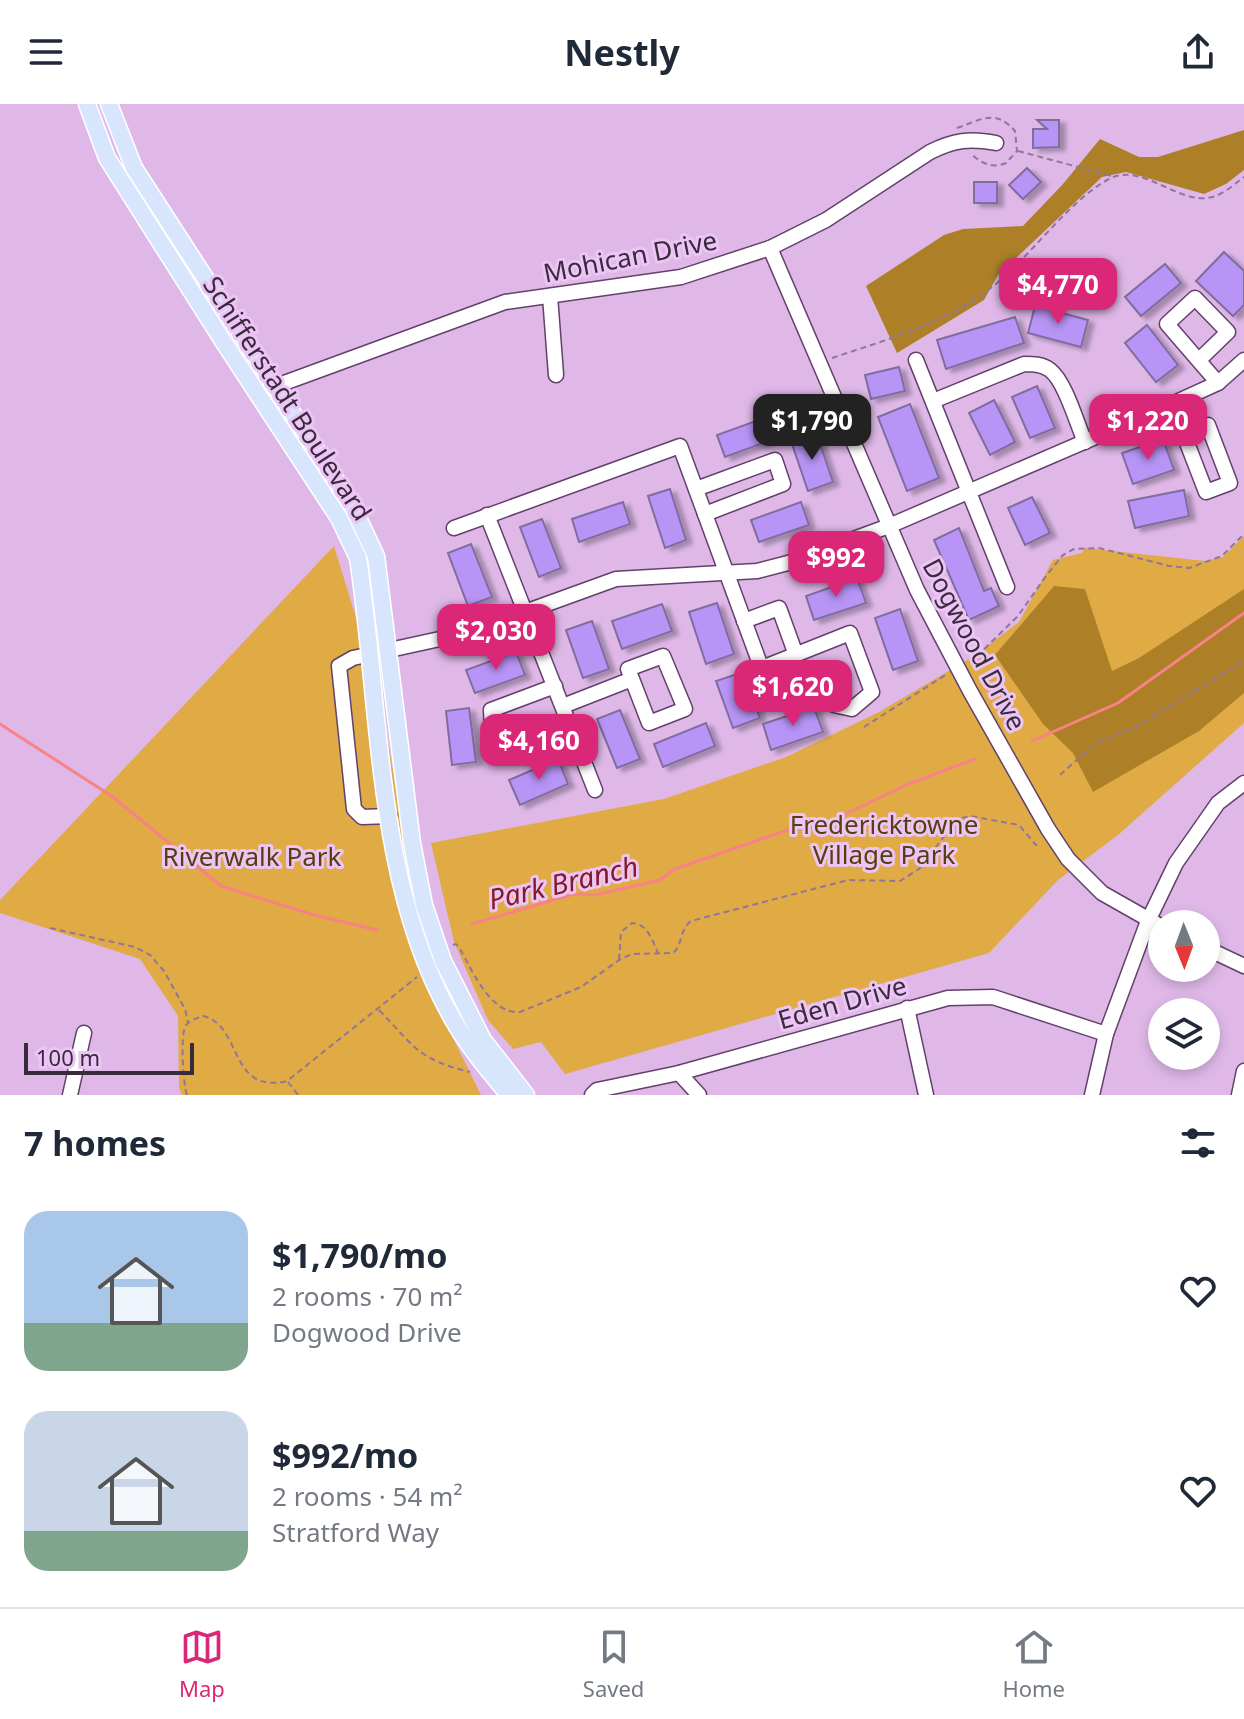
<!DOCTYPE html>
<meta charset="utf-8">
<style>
body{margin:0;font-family:"Noto Sans",sans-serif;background:#f6f6f7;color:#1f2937;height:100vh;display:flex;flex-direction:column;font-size:30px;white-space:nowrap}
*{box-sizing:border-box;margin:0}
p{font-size:26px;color:#747a83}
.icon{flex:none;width:44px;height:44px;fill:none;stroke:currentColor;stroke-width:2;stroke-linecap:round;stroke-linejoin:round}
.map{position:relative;height:991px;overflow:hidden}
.side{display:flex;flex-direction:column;background:#fff;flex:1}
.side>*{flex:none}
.needle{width:52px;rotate:179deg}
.tools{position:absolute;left:1148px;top:806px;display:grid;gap:16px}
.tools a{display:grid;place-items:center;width:72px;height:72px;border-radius:50%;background:#fff;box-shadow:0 4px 12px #0003;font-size:40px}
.scale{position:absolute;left:24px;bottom:20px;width:170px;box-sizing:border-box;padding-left:8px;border:4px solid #392a3d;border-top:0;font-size:22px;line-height:28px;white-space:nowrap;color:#392a3d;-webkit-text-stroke:6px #ecc5f5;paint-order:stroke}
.price{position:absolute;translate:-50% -68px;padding:0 18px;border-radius:16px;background:#db2777;color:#fff;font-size:26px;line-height:52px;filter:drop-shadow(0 2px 4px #0008)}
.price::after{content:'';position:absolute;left:50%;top:48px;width:24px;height:18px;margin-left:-12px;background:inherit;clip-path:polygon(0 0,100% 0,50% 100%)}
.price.on{background:#222;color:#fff}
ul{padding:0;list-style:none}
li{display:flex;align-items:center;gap:24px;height:200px;padding:0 24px}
li span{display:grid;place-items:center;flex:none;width:224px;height:160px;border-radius:24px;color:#555}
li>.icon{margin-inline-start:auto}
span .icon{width:96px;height:96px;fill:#fffc;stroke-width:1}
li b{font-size:34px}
h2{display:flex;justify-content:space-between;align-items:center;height:96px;padding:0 24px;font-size:34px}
header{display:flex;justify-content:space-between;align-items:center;height:104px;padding:0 24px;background:#fff;font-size:36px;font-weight:700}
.tab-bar{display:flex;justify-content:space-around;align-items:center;height:112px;border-top:2px solid #e0e1e3;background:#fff;font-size:22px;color:#747a83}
.tab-bar a{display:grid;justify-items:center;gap:4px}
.tab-bar .on{color:#db2777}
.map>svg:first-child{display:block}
.green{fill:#e0aa45}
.forest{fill:#ad8028}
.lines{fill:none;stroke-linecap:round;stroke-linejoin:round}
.stream{stroke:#f88285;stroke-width:3}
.building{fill:#b894f7;stroke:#7e6d9e;stroke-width:2;filter:url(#shadow)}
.minor-casing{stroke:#62416a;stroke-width:17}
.major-casing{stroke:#fff;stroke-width:19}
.path{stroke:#927699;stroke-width:2;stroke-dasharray:6 4;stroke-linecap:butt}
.minor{stroke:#fff;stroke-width:14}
.major{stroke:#d8e6fd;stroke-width:16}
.labels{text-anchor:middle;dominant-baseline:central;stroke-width:6;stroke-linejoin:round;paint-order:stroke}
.street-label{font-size:26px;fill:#392a3d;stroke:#ecc5f5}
.park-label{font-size:26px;fill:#563e0f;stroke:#ecc5f5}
.water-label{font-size:28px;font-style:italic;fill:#841a28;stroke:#ecc5f5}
</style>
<header><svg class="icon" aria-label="menu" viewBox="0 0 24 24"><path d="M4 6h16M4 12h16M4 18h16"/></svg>Nestly<svg class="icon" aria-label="share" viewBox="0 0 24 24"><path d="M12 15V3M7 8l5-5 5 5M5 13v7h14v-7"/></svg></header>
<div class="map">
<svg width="1244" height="991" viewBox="0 0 1244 991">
<defs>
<filter id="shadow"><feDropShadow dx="6" dy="3.5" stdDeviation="2" flood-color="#0004"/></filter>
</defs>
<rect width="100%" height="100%" fill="#dfb8e8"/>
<g class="green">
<polygon points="1244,432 1244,619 1118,731 1058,776 989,849 565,970 541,938 513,945 488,916 454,838 431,739 664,695 786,653 879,608 974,552 1019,518 1053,456 1082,449 1085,444 1205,457 1223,453"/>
<polygon points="334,442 381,595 408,757 403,814 417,861 481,991 182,991 179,984 178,912 140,855 0,809 0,796"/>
</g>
<g class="forest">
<polygon points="1244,26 1244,66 1226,80 1204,90 1126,68 1102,73 998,171 984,196 897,249 866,182 944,131 963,125 1023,122 1063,80 1100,35 1139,53 1158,53"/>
<polygon points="1054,482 1085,485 1112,567 1139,554 1244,485 1244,589 1199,627 1093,688 1073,649 1043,620 995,551"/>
</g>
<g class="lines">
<g class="stream">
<polyline points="0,620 113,693 221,782 314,811 377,826"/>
<polyline points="1032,637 1118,599 1244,509"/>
<polyline points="472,820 574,790 595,791 660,776 675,765 805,720 827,719 906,681 975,655"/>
</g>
</g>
<g class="building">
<polygon points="1037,16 1059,16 1059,43 1033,44 1033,25 1047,25"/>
<polygon points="1027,64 1041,78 1023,95 1009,81"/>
<rect x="974" y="78" width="23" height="21"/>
<polygon points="1224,148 1244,167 1244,201 1233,212 1196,177"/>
<polygon points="1165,160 1181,179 1141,212 1125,193"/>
<polygon points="1035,202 1088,216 1081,243 1028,229"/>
<polygon points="1015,213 1024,239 946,265 937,236"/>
<polygon points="1147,221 1178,261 1156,278 1125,239"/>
<polygon points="899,263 905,287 871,295 865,271"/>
<polygon points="1037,282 1055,324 1030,334 1012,293"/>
<polygon points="994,296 1015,338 990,351 969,309"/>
<polygon points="910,300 939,374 907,387 878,313"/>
<polygon points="767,313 774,335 725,353 717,331"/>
<polygon points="816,328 833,378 808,387 791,337"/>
<polygon points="1163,335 1174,366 1133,380 1122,349"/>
<polygon points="670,385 686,436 665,444 648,392"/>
<polygon points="1184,386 1189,412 1135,424 1128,397"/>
<polygon points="1032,393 1050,429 1025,441 1008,404"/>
<polygon points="623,398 630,420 579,438 572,415"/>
<polygon points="801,398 809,421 759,438 751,416"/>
<polygon points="542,415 561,464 539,473 520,423"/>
<polygon points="959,424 984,487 991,484 999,502 969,516 934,436"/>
<polygon points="471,440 492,493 468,502 448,449"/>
<polygon points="857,474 866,499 814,516 806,492"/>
<polygon points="717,499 734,550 706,560 689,508"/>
<polygon points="662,500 672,527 622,545 612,517"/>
<polygon points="900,505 918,557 893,566 875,514"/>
<polygon points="592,517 609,565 583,574 566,526"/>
<polygon points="516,548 525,571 475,589 466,566"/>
<polygon points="743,568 760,614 733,624 716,577"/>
<polygon points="814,603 823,628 771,646 763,620"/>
<polygon points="469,604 476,658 452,661 446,607"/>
<polygon points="620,606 640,655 617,664 597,615"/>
<polygon points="706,619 715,642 663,663 654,640"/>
<polygon points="558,655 568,680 520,701 509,676"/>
</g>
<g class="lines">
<g class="minor-casing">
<g id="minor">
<polyline points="770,144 917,486 970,587 1048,725 1068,755 1102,789 1162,823"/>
<polyline points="550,192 556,271"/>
<polyline points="916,256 1007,483"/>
<polyline points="1199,256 1228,228 1195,194 1167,220 1218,279"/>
<path d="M265,286L505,198L681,173L770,144L826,116L930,48C954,36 970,34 996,39"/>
<path d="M933,297L1024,260C1033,260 1042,260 1050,266C1065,277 1077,320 1085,338"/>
<polyline points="1172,300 1206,388 1230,379 1208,321 1184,331"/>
<polyline points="696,385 775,356 783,380 705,410"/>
<polyline points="487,411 595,686"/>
<polyline points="454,424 680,342 771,590 821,570 834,601 852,605 872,588 850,529 762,564"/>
<polyline points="744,517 779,504 796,551"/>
<polyline points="555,582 491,606 493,646 569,618"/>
<polyline points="563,602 632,575 628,565 663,552 685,605 649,619 632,575"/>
<polyline points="390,712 362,713 354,705 339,562 353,554 467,529 616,475 757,467 788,459 889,422 1172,300 1218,279 1244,256"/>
<polyline points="1206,844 1244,862"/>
<polyline points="907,904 926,991"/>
<polyline points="679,969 699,991"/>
<polyline points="70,991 84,929"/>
<polyline points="592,991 597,986 679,969 948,894 993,893 1106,930"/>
<polyline points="1092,991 1106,930 1148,817 1176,759 1218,699 1244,679"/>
<polyline points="1239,991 1244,967"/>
</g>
</g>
<g class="major-casing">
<g id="major">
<path d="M87,0L107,54L223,237L339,414L358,454C381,603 375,778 451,912C467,941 488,966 509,991"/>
<polyline points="109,0 134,64 352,401 376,452 412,739 424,801 443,857 483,936 526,991"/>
</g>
</g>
<g class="path">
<path d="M957,24C981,16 995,4 1015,27L1017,47L1006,59C991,65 982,59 971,50"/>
<polyline points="1018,47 1112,72"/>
<path d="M832,254C889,235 950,218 997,179C1032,150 1071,95 1109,75C1140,58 1176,98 1207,94C1221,93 1233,81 1244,73"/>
<polyline points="970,559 1018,512 1046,472 1063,451 1074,445 1099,444 1169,462 1189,464 1222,452 1244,430"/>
<polyline points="864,623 947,570"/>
<polyline points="1060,671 1097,638 1130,626 1244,557"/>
<polyline points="50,824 135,843 150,851 164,867 185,905 188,918"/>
<path d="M453,841L456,840L460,845C472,866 491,911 520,908L581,883L622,854L633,850L673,849C683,841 679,826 691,817L848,776L900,777L919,765L952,722L962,714L970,712L1019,721L1036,741L1040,740"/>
<path d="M619,856L621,828L632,819C648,820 652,836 658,849"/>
<path d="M379,906C415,943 417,955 470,968"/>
<polyline points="288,978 298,991"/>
<path d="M187,991C183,981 180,928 186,921C190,916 198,914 203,912C243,921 228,991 287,977L417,873"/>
</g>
<use href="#minor" class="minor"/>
<use href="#major" class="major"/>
</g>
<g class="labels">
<g class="street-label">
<text transform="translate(630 152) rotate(-11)">Mohican Drive</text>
<text transform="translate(288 294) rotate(57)">Schifferstadt Boulevard</text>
<text transform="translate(975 540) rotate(62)">Dogwood Drive</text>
<text transform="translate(842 898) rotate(-16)">Eden Drive</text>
</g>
<g class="park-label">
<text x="884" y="720">Fredericktowne<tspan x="884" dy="30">Village Park</tspan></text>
<text x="252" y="752">Riverwalk Park</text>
</g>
<g class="water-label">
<text transform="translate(563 778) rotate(-13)">Park Branch</text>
</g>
</g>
</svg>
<div class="tools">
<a><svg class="needle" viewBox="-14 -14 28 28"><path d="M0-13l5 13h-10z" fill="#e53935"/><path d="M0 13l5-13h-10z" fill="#747a83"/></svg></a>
<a><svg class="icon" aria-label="layers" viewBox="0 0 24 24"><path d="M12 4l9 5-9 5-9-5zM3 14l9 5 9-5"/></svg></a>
</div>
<div class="scale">100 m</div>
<b class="price" style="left:1058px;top:222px">$4,770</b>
<b class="price on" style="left:812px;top:358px">$1,790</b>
<b class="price" style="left:1148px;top:358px">$1,220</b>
<b class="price" style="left:836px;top:495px">$992</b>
<b class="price" style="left:496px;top:568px">$2,030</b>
<b class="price" style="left:793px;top:624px">$1,620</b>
<b class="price" style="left:539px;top:678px">$4,160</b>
</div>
<section class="side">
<h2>7 homes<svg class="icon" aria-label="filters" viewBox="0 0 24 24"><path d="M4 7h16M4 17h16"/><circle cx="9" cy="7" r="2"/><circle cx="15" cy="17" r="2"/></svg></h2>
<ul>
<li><span style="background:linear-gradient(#a9c7e8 70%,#7fa58c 0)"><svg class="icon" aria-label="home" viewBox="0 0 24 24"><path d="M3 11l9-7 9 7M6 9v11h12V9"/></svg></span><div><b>$1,790/mo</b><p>2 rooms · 70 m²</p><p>Dogwood Drive</p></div><svg class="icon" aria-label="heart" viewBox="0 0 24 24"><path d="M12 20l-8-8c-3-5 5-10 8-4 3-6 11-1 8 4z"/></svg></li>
<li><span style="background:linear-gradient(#c9d6e8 75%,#7fa58c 0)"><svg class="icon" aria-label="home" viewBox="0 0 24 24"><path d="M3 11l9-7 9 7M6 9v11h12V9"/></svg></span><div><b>$992/mo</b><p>2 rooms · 54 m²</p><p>Stratford Way</p></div><svg class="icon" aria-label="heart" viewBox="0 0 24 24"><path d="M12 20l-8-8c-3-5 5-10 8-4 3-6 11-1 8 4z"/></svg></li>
</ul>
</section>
<nav class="tab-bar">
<a class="on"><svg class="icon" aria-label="map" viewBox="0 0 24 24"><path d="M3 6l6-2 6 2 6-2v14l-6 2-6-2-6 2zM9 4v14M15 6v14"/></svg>Map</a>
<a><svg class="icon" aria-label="saved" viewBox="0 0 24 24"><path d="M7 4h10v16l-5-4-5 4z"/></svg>Saved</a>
<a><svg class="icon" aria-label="home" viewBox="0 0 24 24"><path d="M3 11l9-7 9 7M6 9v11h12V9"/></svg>Home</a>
</nav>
